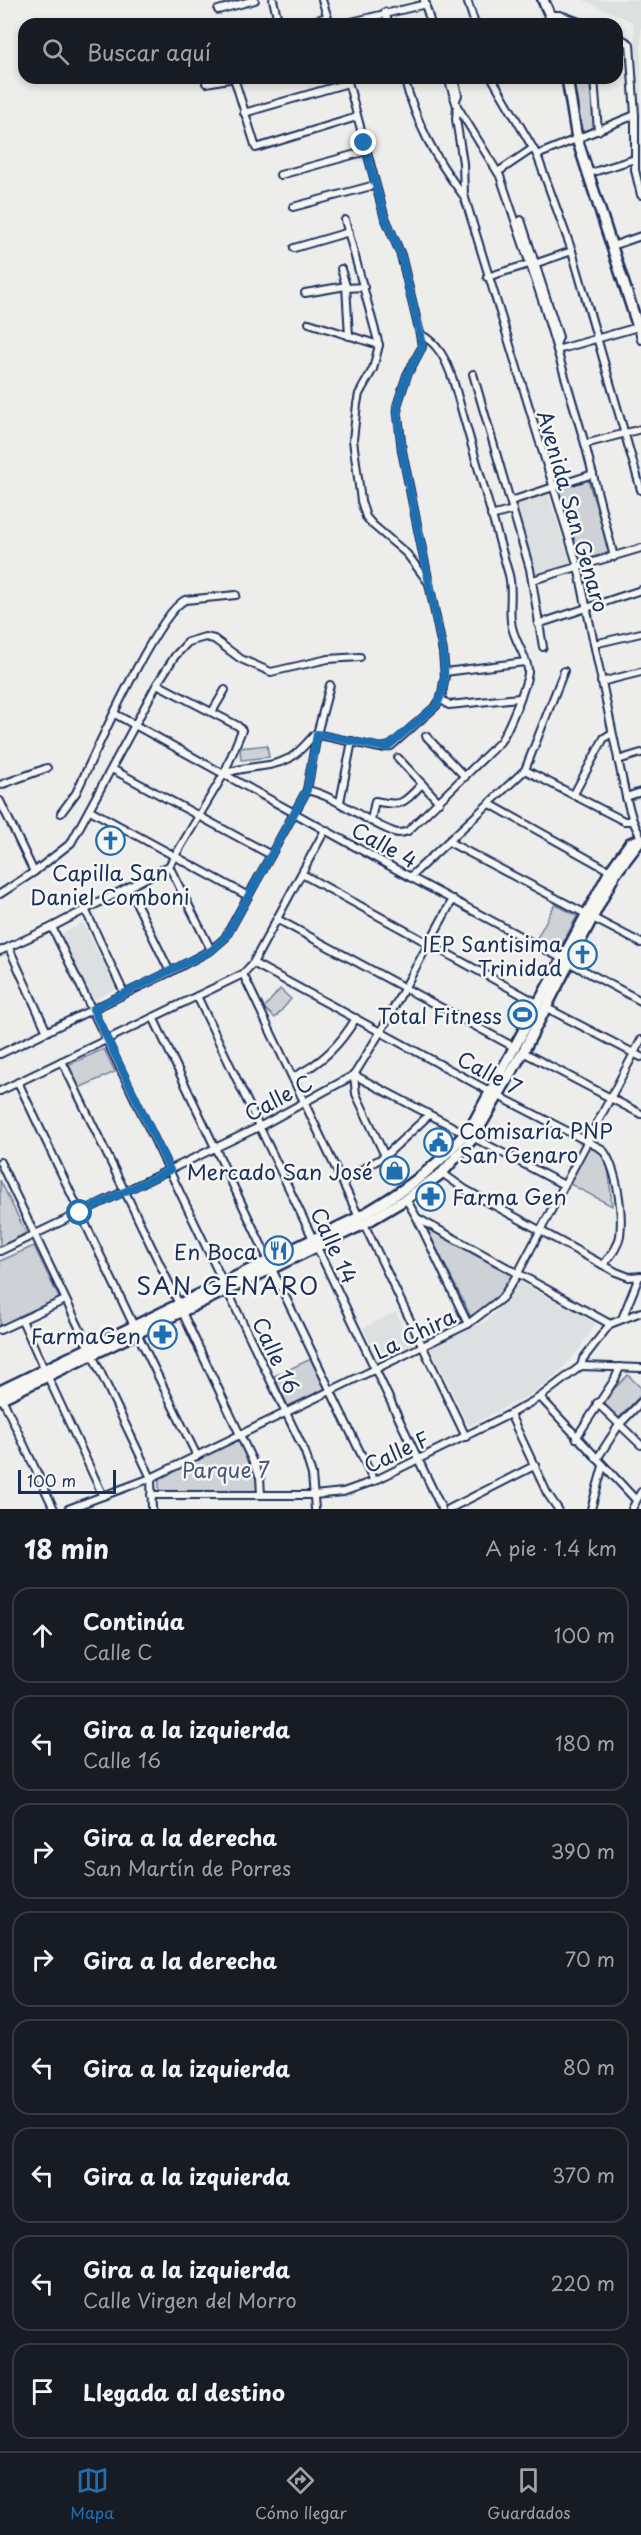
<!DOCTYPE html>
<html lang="es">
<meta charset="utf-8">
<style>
:root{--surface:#171b24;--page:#242831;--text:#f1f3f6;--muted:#9ea1a6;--line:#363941;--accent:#1f6fb2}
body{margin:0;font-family:"Playpen Sans",sans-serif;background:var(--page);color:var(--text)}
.scale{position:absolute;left:18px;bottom:15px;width:98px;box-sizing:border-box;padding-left:6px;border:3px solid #1b2f5e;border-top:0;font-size:16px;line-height:21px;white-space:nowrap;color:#1b2f5e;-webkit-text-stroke:4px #f6f6f2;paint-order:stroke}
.stop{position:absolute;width:18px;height:18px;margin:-14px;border:4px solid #1f6fb2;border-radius:50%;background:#fff}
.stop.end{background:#1f6fb2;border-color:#fff;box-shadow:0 2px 6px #0008}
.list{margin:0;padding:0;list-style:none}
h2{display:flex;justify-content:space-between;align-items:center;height:78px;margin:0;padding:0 24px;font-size:26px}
h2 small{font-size:20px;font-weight:400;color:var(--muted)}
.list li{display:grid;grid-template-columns:39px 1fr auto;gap:18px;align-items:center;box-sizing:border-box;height:96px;margin:0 12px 12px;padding:0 12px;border:2px solid var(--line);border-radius:18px}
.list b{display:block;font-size:22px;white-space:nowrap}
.list p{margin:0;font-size:20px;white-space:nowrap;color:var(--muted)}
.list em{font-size:20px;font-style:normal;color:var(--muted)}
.icon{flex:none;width:33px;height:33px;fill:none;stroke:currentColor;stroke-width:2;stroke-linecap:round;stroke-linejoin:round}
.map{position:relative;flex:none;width:641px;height:1509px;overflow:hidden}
.search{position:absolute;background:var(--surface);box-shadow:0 3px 9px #0003;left:18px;right:18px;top:18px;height:66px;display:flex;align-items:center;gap:15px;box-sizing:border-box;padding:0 21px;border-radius:18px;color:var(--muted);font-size:22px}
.sheet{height:942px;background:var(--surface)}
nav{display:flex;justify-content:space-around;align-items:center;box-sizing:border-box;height:84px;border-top:2px solid var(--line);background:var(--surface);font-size:16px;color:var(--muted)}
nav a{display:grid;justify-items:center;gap:3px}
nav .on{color:var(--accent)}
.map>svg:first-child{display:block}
.built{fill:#dde0e1}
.green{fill:#ced2d7;stroke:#74809a;stroke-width:1.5}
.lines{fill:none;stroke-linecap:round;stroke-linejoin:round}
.street-casing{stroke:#1b2f5e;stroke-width:10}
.secondary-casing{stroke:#1b2f5e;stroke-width:14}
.street{stroke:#f6f6f2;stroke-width:6}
.secondary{stroke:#f6f6f2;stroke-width:9}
.route{stroke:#1f6fb2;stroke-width:8}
.labels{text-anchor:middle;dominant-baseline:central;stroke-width:5;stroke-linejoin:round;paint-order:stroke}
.street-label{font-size:21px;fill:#1b2f5e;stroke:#f6f6f2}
.poi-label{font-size:21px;fill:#1b2f5e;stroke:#f6f6f2;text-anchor:end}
.park-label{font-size:21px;fill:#48587c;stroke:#f6f6f2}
.quarter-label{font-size:24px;letter-spacing:1.5px;fill:#1b2f5e;stroke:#f6f6f2}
</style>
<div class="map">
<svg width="641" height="1509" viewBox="0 0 641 1509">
<rect width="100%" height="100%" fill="#edeeec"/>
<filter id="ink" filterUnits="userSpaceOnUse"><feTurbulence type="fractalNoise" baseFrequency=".0167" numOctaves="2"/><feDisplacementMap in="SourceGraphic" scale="12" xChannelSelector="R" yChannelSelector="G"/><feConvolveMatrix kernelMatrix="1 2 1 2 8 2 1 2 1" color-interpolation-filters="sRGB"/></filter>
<g filter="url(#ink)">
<g class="built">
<path d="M583 0H641V132L639 75 633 22Z"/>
<path d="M548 493 571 564 537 575 516 504Z"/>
<path d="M83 923 116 989 93 1000 60 934Z"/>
<path d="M520 1282 596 1323 578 1351 559 1372 533 1393 469 1426 430 1348 488 1320Z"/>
<path d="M396 1312 412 1346 379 1362 363 1328Z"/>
</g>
<g class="green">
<path d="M573 78H593L597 128 578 132Z"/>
<path d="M588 480 610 552 579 561 557 489Z"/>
<path d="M267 745 269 757 241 760 240 748Z"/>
<path d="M555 904 577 916 559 950 537 938Z"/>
<path d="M280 989 291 999 275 1018 264 1008Z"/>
<path d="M104 1049 115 1072 79 1088 68 1065Z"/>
<path d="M589 1143C614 1160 608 1178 612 1206L568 1183Z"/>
<path d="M0 1180 26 1233 0 1247Z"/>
<path d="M426 1227 513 1275 492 1304 472 1319Z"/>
<path d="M34 1246 60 1300 0 1328V1261Z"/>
<path d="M311 1359 325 1389 288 1406 274 1376Z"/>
<path d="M628 1375 641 1388V1395L619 1418 602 1401Z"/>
<path d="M239 1438 259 1482 258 1491 161 1493 159 1490V1477Z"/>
</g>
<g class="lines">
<defs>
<g id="street">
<path d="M273 0 279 24"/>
<path d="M322 0 330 24"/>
<path d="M424 0 431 24"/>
<path d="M467 0 475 24"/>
<path d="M218 10 255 0"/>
<path d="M385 12 389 24"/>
<path d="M549 15H560L585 24"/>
<path d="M303 24 327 17"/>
<path d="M343 24 426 4"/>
<path d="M617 36 630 44 635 115V170L641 195"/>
<path d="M234 78 256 148 357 117"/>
<path d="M404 78C417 124 434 157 463 195"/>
<path d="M448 78 457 106 500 176 543 303 585 444 614 557"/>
<path d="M454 78 458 95 456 100"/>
<path d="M492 78 537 155 572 251 641 490"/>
<path d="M594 78 598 131"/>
<path d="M206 83 234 78"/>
<path d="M457 106 456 119 463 163 464 195 578 567 626 797 633 821 641 838"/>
<path d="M244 113 348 83"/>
<path d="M537 155 635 115"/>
<path d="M498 172 532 149"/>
<path d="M587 174 635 159"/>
<path d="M280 175 367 151"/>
<path d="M293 207 375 185"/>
<path d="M345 220 379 345 373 369 359 394 357 404 353 440 361 501 366 517 373 525 407 554 428 582"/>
<path d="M521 220 559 337 556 345"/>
<path d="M612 246 641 236"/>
<path d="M294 248 349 232"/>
<path d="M537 263 572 251"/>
<path d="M341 269 346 286 349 336"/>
<path d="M487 277 529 264"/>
<path d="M346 288 364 287"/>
<path d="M305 293 346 286"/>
<path d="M309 323 379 345"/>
<path d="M557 350 638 327 641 340"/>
<path d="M473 374 530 569 543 647"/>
<path d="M585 444 641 429"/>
<path d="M511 501 593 474"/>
<path d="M491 516 513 510"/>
<path d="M533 580 641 548"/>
<path d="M538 624 641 590"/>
<path d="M594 644 641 633"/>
<path d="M445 672 525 662"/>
<path d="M601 682 641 672"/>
<path d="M441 699 449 705 519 698"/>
<path d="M212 712 225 690"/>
<path d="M115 714 410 877 641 1001"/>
<path d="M426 736 465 777"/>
<path d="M398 758 439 802"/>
<path d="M618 760 641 753"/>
<path d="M112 769 271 855"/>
<path d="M525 770 624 821H633"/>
<path d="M224 774C245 765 270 769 290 758 300 752 307 743 315 734L380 748 391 746 436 706 441 699 445 676 443 652 402 451 397 406 407 375 422 347 420 334 401 255 384 215 347 78"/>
<path d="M0 785 47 768"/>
<path d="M307 790C339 797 363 821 394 832 399 834 403 833 408 831L500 742C507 732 530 679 528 669 525 652 512 638 511 621 509 605 513 591 509 575L453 380C446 360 439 344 420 334"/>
<path d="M574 794 604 738 612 733"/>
<path d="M626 797 641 792"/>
<path d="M0 801 34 872"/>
<path d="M340 802 352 741"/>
<path d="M490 804 610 871"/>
<path d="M90 810 248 896"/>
<path d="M61 813 76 793C93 758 156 614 185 600L236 595"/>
<path d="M371 820 375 801C402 807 403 804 422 784"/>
<path d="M449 842 586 914"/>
<path d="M169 866 211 950"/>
<path d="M302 874 537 1003"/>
<path d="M410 877 525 770 564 671"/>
<path d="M129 888 170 972"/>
<path d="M0 894 34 872 71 843 157 684 175 656 188 642 205 637 214 639 241 659 271 672 328 659 360 657"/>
<path d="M85 909 124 993"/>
<path d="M593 918 641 943"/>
<path d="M277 919 514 1047"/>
<path d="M52 927 305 1452 312 1475 315 1509"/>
<path d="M9 948 47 1032"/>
<path d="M0 951 52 927 169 866 224 774 242 730 238 726 157 684"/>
<path d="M253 963 491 1092 602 1149C617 1167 623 1212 620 1236 618 1248 610 1256 603 1265"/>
<path d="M243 974 359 1217"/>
<path d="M197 996 442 1509"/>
<path d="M547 1008 641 1057"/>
<path d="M153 1017 269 1261"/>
<path d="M523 1052 641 1114"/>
<path d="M0 1054 170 972 211 950 225 938 307 790 317 734 330 685"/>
<path d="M62 1061 179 1304"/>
<path d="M354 1075 564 1185"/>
<path d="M354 1075 356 1094 385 1156"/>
<path d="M293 1077C322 1063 340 1045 356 1018"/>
<path d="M18 1082 134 1326"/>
<path d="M0 1091 243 974 253 963 325 830"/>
<path d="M0 1162 151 1478 152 1509"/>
<path d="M442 1173 466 1190 616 1272 629 1277 641 1276"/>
<path d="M342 1181 385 1156 429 1115"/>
<path d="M406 1199 417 1218 610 1324"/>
<path d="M417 1218 468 1324"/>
<path d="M364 1224 466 1437"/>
<path d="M0 1251 261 1126 354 1075 381 1031 453 899"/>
<path d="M272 1269 374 1481"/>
<path d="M182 1312 260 1477 261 1495"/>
<path d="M622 1319 639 1277"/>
<path d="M22 1320 44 1369"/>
<path d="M0 1330 65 1300"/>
<path d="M137 1333 197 1456"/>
<path d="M581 1366 641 1368"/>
<path d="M47 1375 103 1496"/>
<path d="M540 1397 636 1500"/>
<path d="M2 1398 54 1509"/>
<path d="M597 1403 641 1445"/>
<path d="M510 1414 547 1493 558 1509"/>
<path d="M576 1438 615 1379 620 1367"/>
<path d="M597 1459 619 1425 641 1402"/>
<path d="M151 1495H314L343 1492 374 1481 510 1414 540 1397 581 1366 583 1359 610 1324 641 1312"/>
<path d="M68 1509 151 1478 468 1324 502 1298 517 1275 641 1040"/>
<path d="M449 1509 536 1465"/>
<path d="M591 1509 603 1466"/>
<path d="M632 1509 641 1492"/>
</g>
<g id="secondary">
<path d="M543 0 554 24"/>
<path d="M567 78 577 139 638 327H641"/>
<path d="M0 1391 359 1217C404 1191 444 1164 475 1120L610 871 630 843 641 839"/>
<path d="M0 1399 364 1224 406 1199 442 1173 474 1137 523 1052 615 874 641 840"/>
</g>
</defs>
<use href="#street" class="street-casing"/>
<use href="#secondary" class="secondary-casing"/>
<use href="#street" class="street"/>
<use href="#secondary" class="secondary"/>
</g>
</g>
<g class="lines" filter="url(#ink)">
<path class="route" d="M80 1213 170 1170 93 1009 212 950 225 938 307 790 317 734 386 748 436 706C446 690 445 671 443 652L402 451 397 406 407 375 422 347 420 334 401 255 384 215 364 143"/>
</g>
<defs>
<symbol id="church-ring" viewBox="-11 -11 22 22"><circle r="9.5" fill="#f6f6f2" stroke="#1f6fb2" stroke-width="1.5"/><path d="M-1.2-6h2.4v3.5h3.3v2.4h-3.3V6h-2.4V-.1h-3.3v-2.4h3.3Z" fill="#1f6fb2"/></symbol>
<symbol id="stadium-ring" viewBox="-11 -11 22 22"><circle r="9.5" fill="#f6f6f2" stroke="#1f6fb2" stroke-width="1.5"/><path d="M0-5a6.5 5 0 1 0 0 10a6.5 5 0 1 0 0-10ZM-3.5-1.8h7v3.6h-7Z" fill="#1f6fb2"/></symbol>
<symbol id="civic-ring" viewBox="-11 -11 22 22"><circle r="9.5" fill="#f6f6f2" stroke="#1f6fb2" stroke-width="1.5"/><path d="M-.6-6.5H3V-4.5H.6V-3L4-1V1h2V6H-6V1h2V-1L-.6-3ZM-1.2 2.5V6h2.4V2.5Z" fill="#1f6fb2"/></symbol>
<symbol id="shop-ring" viewBox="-11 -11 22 22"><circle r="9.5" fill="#f6f6f2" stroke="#1f6fb2" stroke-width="1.5"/><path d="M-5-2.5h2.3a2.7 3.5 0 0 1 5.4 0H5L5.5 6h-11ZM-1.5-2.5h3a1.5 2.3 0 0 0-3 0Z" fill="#1f6fb2"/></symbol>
<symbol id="pharmacy-ring" viewBox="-11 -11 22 22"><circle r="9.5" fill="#f6f6f2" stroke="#1f6fb2" stroke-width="1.5"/><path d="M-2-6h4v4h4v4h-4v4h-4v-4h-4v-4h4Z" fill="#1f6fb2"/></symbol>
<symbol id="restaurant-ring" viewBox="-11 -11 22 22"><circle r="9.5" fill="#f6f6f2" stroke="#1f6fb2" stroke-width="1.5"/><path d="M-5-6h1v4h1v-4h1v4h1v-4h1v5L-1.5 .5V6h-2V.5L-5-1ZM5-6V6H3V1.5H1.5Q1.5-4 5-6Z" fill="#1f6fb2"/></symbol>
</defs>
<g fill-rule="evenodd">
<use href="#church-ring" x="94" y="824" width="33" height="33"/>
<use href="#church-ring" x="566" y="938" width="33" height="33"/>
<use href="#stadium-ring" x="506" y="998" width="33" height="33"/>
<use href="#civic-ring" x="422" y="1126" width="33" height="33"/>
<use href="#shop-ring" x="378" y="1154" width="33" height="33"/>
<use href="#pharmacy-ring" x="414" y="1180" width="33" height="33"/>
<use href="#restaurant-ring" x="262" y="1234" width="33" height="33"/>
<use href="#pharmacy-ring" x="146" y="1318" width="33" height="33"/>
</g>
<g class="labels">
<g class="street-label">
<text transform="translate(574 511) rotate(74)">Avenida San Genaro</text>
<text transform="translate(385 844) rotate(29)">Calle 4</text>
<text transform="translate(490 1072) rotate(28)">Calle 7</text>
<text transform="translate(278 1097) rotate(-28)">Calle C</text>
<text transform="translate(335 1245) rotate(65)">Calle 14</text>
<text transform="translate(414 1333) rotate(-26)">La Chira</text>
<text transform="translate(277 1355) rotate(65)">Calle 16</text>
<text transform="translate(396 1451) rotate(-25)">Calle F</text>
</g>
<g class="poi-label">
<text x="110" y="872" text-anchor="middle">Capilla San<tspan x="110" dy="24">Daniel Comboni</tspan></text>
<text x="562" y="943">IEP Santisima<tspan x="562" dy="24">Trinidad</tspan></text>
<text x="502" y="1015">Total Fitness</text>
<text x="459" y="1130" text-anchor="start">Comisaría PNP<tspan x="459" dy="24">San Genaro</tspan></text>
<text x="373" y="1171">Mercado San José</text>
<text x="452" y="1196" text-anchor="start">Farma Gen</text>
<text x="257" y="1251">En Boca</text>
<text x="141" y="1335">FarmaGen</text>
</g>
<g class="park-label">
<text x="226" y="1469">Parque 7</text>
</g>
<g class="quarter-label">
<text x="228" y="1285">SAN GENARO</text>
</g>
</g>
</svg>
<div class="scale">100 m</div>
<div class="stop" style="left:80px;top:1213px"></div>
<div class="stop end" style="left:364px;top:143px"></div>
<div class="search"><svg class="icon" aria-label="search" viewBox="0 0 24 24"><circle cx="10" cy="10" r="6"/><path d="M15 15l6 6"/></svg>Buscar aquí</div>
</div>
<section class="sheet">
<h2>18 min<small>A pie · 1.4 km</small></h2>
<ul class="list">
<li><svg class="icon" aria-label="ahead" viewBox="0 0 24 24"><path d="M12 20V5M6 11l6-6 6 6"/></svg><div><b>Continúa</b><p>Calle C</p></div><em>100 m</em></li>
<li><svg class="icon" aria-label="left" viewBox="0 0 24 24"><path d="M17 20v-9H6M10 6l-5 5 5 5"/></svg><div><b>Gira a la izquierda</b><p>Calle 16</p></div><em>180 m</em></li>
<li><svg class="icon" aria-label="right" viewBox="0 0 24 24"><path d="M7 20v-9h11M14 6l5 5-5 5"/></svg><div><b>Gira a la derecha</b><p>San Martín de Porres</p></div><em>390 m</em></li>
<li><svg class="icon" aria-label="right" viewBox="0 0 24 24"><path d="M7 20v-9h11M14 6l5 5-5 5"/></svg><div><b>Gira a la derecha</b></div><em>70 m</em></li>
<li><svg class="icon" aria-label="left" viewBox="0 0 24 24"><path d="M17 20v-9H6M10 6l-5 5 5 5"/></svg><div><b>Gira a la izquierda</b></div><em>80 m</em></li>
<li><svg class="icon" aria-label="left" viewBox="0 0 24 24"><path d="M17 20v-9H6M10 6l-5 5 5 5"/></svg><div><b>Gira a la izquierda</b></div><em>370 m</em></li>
<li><svg class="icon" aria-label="left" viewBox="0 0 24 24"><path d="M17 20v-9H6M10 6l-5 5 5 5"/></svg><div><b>Gira a la izquierda</b><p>Calle Virgen del Morro</p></div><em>220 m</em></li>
<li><svg class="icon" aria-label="arrive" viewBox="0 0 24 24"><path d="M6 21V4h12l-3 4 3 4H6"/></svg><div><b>Llegada al destino</b></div></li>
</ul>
</section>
<nav>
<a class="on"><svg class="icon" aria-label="map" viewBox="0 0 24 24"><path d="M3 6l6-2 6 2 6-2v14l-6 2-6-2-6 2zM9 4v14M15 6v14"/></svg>Mapa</a>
<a><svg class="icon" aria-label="directions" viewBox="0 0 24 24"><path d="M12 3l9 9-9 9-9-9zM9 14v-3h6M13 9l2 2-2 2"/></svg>Cómo llegar</a>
<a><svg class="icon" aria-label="saved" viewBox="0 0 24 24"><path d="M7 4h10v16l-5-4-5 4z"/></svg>Guardados</a>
</nav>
